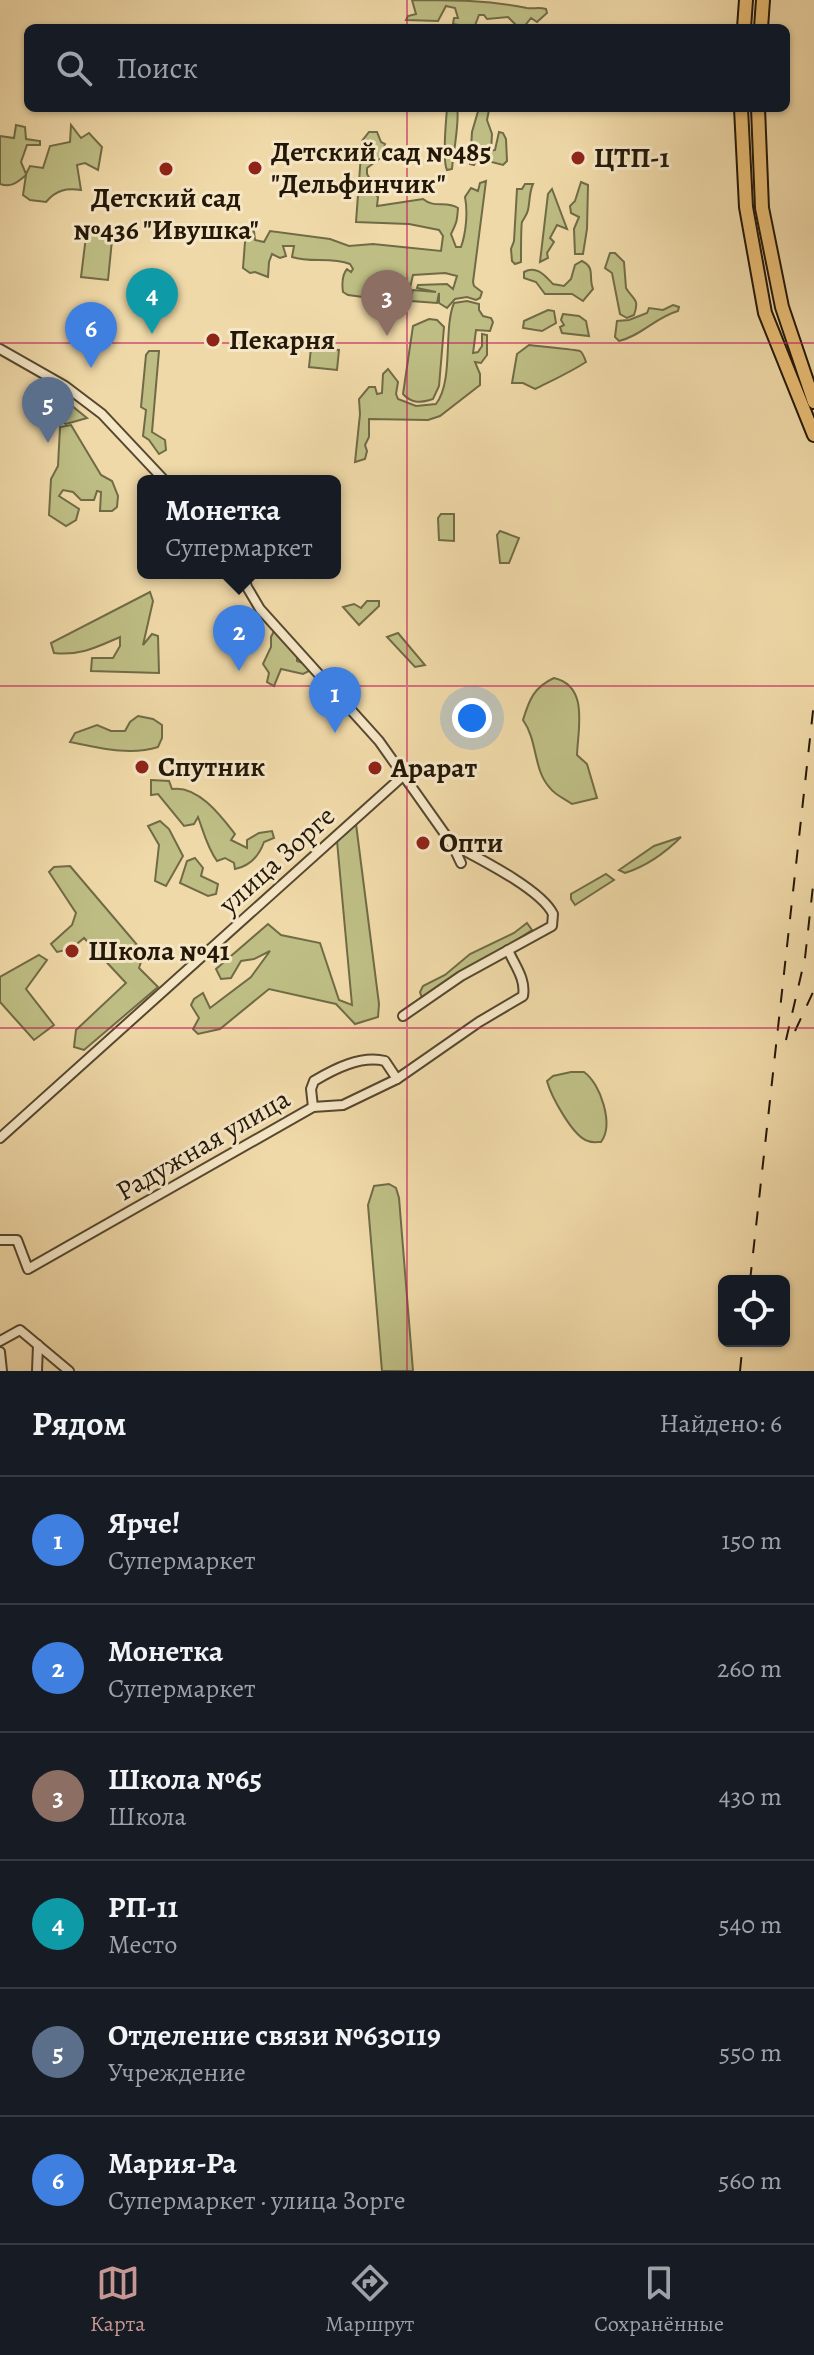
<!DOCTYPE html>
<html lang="ru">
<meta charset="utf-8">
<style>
:root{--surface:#171b24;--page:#20242c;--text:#f1f3f6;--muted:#9ea1a6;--line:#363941;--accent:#c59692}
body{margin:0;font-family:Alegreya,serif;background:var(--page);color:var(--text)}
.controls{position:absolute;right:24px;bottom:24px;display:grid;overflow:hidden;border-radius:12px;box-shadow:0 2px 6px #0004}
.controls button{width:72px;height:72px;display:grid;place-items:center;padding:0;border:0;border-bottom:2px solid var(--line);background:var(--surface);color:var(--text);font:40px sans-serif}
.you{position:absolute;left:472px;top:718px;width:28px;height:28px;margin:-20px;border:6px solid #fff;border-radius:50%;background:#1a73e8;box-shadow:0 0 0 12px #1a73e833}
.badge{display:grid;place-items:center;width:52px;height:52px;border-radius:50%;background:var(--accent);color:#fff;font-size:26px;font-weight:700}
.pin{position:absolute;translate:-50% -66px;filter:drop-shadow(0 2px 4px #0008)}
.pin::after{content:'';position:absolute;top:42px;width:28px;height:24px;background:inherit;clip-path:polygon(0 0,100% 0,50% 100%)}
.popup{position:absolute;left:137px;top:475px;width:204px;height:104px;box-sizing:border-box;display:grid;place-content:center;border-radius:12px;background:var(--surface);filter:drop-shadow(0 2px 6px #0005);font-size:26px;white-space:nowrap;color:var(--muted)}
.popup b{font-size:30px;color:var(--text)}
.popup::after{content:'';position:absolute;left:50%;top:100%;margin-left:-16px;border:16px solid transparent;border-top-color:var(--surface)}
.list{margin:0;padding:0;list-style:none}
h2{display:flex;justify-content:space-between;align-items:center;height:104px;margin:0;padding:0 32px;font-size:34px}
h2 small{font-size:26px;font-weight:400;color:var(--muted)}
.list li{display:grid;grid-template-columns:52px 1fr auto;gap:24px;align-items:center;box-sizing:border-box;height:128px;padding:0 32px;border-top:2px solid var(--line)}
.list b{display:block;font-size:30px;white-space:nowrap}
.list p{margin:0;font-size:26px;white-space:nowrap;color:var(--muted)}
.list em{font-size:26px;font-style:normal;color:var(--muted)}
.icon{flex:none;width:44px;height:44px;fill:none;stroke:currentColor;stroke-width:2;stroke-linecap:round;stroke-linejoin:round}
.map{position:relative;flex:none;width:814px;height:1371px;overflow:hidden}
.search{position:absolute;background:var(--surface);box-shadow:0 2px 6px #0004;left:24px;right:24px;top:24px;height:88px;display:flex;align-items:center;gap:20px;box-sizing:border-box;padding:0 28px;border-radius:12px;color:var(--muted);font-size:30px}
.sheet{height:872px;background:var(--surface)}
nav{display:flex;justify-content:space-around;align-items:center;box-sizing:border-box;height:112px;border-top:2px solid var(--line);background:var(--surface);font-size:22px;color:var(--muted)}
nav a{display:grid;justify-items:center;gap:4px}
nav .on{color:var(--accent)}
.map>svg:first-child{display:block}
.green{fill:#bebe84;stroke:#706b46;stroke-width:2;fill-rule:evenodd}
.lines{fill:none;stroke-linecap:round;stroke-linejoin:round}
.minor-casing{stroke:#564830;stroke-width:12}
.highway-casing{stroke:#231808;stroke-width:16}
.minor{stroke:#f5e6c6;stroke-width:8}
.highway{stroke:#e8bc74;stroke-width:12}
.rail{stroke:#231808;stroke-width:2;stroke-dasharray:14 14;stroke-linecap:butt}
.grid{fill:none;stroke:#c2185b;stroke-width:2;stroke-opacity:0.55}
.poi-dot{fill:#8f2418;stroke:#f5e6c6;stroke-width:3}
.labels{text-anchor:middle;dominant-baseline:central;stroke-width:6;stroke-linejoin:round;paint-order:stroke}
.poi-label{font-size:28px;font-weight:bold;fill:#231808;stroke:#f5e6c6;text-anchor:start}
.street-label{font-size:28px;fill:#231808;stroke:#f5e6c6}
</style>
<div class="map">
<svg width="814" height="1371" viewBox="0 0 814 1371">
<rect width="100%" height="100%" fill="#f0d9a8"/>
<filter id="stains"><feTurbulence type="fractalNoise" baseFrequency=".0025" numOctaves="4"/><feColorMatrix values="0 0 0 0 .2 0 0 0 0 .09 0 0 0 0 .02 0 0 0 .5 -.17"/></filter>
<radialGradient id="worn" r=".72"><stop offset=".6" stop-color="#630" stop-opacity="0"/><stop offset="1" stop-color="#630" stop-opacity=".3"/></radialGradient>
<g class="green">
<path d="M412 0C452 0 488 0 527 8 533 9 539 7 546 9L547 13 537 22 531 18 523 28H519L508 17 487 19 484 15H479L474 28 453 24 454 18H458L455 8 446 6 438 21 406 20 408 16 416 14Z"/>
<path d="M447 108H457C460 120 453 154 452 169L447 170C442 160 446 122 447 108Z"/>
<path d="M479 108 489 110 487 120 492 134 491 151 495 150 499 132 503 133 506 139 507 161 503 165 488 161 484 165 477 159 474 165 470 164 472 132Z"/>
<path d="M16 125 25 127 26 139 40 141V145H27L21 162 26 174 30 166 43 168 50 146 70 142 71 125 81 138 89 133 102 147 98 170 85 163 77 165 81 190C66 188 56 190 46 202L30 200 23 195 26 175C18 182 11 188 0 184V136L14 138Z"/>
<path d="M369 132H377L381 142 385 144 382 157 367 168V174L373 184 372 190 378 197 377 206 423 199C435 209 446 200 458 208 457 221 457 222 451 234L456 247H461C466 233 468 212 465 197L471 188 478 191 480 183 486 181 473 282 474 286 482 292 480 298 476 300 467 297 455 299 447 308 439 303V293L437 303 411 301V298L409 303 348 295 343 292C342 285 342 275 347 269L351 272 353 269 350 264C331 257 310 263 292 257L294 246H283L286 256 280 258 272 254 269 262 268 277 255 272 250 273 243 268 245 242 250 230 254 231 255 240 264 242 270 231 330 239 349 246 373 244 441 251 443 236 439 230 409 224 356 222 362 141ZM445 273 457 276 453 289 447 284 418 285 417 288 436 292 413 290 411 298 409 292 413 275Z"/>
<path d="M581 182 588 185 587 229 583 254H575L574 229 579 217 571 213 570 206 575 201Z"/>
<path d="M525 184H533C529 193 530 201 528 210 527 215 524 218 522 222 521 225 521 256 521 262L515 264 512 261 511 249 514 241 517 189H522Z"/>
<path d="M552 189 567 229 557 225 550 238 554 242 547 253 548 258 540 262 548 194Z"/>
<path d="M87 228 113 230 108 280 81 277Z"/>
<path d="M610 253H615L624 262 626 288C633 300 640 298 634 315L627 318 620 314 612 273 605 268Z"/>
<path d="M582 261C596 268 588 277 593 289L583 301 572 294H545L536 282 524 278V272C537 265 545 276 553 284L564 286 571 279 575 265Z"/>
<path d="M467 301 479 304V310L483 316 491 318 493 322 490 331 476 330 473 353 478 352 482 346V334L487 335V355L481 363 475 362 480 374V385L440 416 428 420 369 419V437L365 445 367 451 365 459 355 462 360 414 359 399 369 387H375L377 394 382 393 383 374 388 369 398 382 396 394 398 399 416 406 436 404C454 381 443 329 454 303Z"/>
<path d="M673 305 679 307 678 311C656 317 641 336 619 341L615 337 617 321 629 320 647 313 649 308 663 310Z"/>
<path d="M548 310 554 311 556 323 542 331 523 328 524 321Z"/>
<path d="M563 314 579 316 586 321 589 336 562 333 560 327 564 325 561 320Z"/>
<path d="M429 319 437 320 444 327 439 386 433 399C421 403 412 404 403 394L413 326Z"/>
<path d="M529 345C536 346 577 350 580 351 583 353 585 359 586 362 569 373 553 380 535 389L523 383H512L517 354Z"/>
<path d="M311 348 339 350 337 370 309 367Z"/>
<path d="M149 351H159L152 432 165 440 166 450 159 454 149 440 143 436 146 410 141 407 146 355Z"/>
<path d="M64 403 72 406 87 418 66 424 59 421 55 428 47 419 46 414Z"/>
<path d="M71 425 101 475 112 481 118 496 117 507 112 511H100L101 492 97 491 94 500H81L73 492 63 490 59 496 79 509 76 520 66 526 49 515 51 479 58 466 60 427Z"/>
<path d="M441 514H454V541L439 540 438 518Z"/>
<path d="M500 531 519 538 509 563H500L497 535Z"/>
<path d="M150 592 153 601 143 645 152 634 158 636 159 673 91 671 92 658H113L120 646V637C97 647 80 656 54 653L51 643Z"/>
<path d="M367 601H379V606L359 625 343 607 354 604 361 608Z"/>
<path d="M275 629 297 652V661L306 664 309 671 303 674 281 669 274 686 267 682 269 673 263 664 271 647V637Z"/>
<path d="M398 633 425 665 415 667 387 637Z"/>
<path d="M554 678C589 686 578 728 577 755L587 764 597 798 572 804C565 799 555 795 550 788 533 770 538 741 523 720 529 700 534 687 554 678Z"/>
<path d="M138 716 153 719 162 725V738L158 747C130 756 100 748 70 742L75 733 97 725 111 731H125L130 722Z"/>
<path d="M151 780 169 781 172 789C198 785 221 816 235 834L231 840 247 848V840L259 833 272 831 274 838 264 842C259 856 250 866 235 869L234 863 225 858 217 861C207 847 204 833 198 817L194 824 184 826 158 794 151 795Z"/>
<path d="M160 821 169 829 183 856 166 886 155 881 159 845 148 826Z"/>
<path d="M356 824 379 1004 378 1017 355 1024 336 1004 269 989 220 1029 198 1034 193 1029 199 1018 191 1005 194 999 203 993 210 1008 251 977 270 951 254 959 241 961 231 978 221 979 216 969 268 924 281 935 320 943 339 1000 352 1005 337 841Z"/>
<path d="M681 837C665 853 647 866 625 873L619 870 654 846Z"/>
<path d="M195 858 203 868 201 876 218 884 216 894 208 896 180 883 187 861Z"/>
<path d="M70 866 144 953 139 968 158 987 84 1050 74 1047 76 1030 126 983 84 938 71 949 57 952 51 944 72 925 76 913 49 872 54 867Z"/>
<path d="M606 874 614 880 575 905 571 899V894Z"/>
<path d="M527 923 532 930 423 1001 420 992 423 986 445 975 470 954 514 933Z"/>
<path d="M39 955 47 960 26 989 54 1025 34 1040 0 1002V977Z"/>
<path d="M571 1072H584C601 1084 614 1125 601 1142 597 1142 592 1143 588 1141 573 1137 551 1096 547 1081L553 1076Z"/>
<path d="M389 1184 396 1188 399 1198 413 1371H382L368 1205 374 1186Z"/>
</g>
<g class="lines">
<defs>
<g id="minor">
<path d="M0 349 65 386 102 414 165 481"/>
<path d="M243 573 247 587 260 609 379 741 452 844 461 863"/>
<path d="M403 1016 461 976 552 926 553 914C541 889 478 858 452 844"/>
<path d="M313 1107 311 1089 314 1081C334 1069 361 1055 385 1061L397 1079"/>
<path d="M0 1138 404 775"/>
<path d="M0 1240H17L28 1269 313 1107 343 1105 397 1079 479 1022 523 996C526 979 515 966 508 950"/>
<path d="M0 1341 20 1330 69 1371"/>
<path d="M0 1352 2 1371"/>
<path d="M37 1371 38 1345"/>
</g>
<g id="highway">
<path d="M744 28 746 0"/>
<path d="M761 28 763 0"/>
<path d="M741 108 746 207 765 313 814 435"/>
<path d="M758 108 762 208 782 307 814 402"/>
</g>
</defs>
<use href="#minor" class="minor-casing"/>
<use href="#highway" class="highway-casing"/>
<use href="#minor" class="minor"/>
<use href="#highway" class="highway"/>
<g class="rail">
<path d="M795 1031 814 990"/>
<path d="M786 1040 805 958 814 877"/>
<path d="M750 1281 814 702"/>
<path d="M740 1371 743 1341"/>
</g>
</g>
<path class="grid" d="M407 0V28M407 108V1371M0 343H814M0 686H814M0 1028H814"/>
<g class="poi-dot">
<circle cx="578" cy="158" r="8"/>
<circle cx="255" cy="168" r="8"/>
<circle cx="166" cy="169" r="8"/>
<circle cx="213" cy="340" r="8"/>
<circle cx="142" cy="767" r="8"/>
<circle cx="375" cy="768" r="8"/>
<circle cx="423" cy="843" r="8"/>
<circle cx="72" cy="951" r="8"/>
</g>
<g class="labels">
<g class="poi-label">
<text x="271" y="152">Детский сад №485<tspan x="271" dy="32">"Дельфинчик"</tspan></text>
<text x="594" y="158">ЦТП-1</text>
<text x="166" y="198" text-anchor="middle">Детский сад<tspan x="166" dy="32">№436 "Ивушка"</tspan></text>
<text x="229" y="340">Пекарня</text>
<text x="158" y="767">Спутник</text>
<text x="391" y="768">Арарат</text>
<text x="439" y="843">Опти</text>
<text x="88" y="951">Школа №41</text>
</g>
<g class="street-label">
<text transform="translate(277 860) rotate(-42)">улица Зорге</text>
<text transform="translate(203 1145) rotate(-30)">Радужная улица</text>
</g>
</g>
<rect width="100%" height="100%" filter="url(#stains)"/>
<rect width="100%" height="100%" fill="url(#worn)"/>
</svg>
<div class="controls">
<button><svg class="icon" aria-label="locate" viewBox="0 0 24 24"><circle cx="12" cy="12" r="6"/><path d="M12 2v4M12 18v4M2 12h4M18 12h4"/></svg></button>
</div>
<div class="you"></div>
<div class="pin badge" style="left:335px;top:733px;background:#3f7fe0">1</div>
<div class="pin badge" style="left:239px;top:671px;background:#3f7fe0">2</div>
<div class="popup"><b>Монетка</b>Супермаркет</div>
<div class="pin badge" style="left:387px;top:336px;background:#8d6e63">3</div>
<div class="pin badge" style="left:152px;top:334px;background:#0f9aa8">4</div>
<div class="pin badge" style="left:48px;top:443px;background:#5c6f8a">5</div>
<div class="pin badge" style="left:91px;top:368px;background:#3f7fe0">6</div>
<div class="search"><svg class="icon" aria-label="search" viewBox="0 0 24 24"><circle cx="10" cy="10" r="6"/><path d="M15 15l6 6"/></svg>Поиск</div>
</div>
<section class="sheet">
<h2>Рядом<small>Найдено: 6</small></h2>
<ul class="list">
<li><span class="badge" style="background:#3f7fe0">1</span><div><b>Ярче!</b><p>Супермаркет</p></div><em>150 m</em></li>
<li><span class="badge" style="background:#3f7fe0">2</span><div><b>Монетка</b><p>Супермаркет</p></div><em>260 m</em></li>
<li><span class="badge" style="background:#8d6e63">3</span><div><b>Школа №65</b><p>Школа</p></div><em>430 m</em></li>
<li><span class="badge" style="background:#0f9aa8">4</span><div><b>РП-11</b><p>Место</p></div><em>540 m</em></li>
<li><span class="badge" style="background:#5c6f8a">5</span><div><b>Отделение связи №630119</b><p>Учреждение</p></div><em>550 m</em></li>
<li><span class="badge" style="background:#3f7fe0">6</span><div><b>Мария-Ра</b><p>Супермаркет · улица Зорге</p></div><em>560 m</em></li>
</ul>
</section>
<nav>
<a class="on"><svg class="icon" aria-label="map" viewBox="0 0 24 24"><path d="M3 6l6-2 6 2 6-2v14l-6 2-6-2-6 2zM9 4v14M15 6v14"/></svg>Карта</a>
<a><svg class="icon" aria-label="directions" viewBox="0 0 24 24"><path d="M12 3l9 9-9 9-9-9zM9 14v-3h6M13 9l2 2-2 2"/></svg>Маршрут</a>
<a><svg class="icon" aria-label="saved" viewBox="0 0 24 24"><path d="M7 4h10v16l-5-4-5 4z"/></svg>Сохранённые</a>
</nav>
